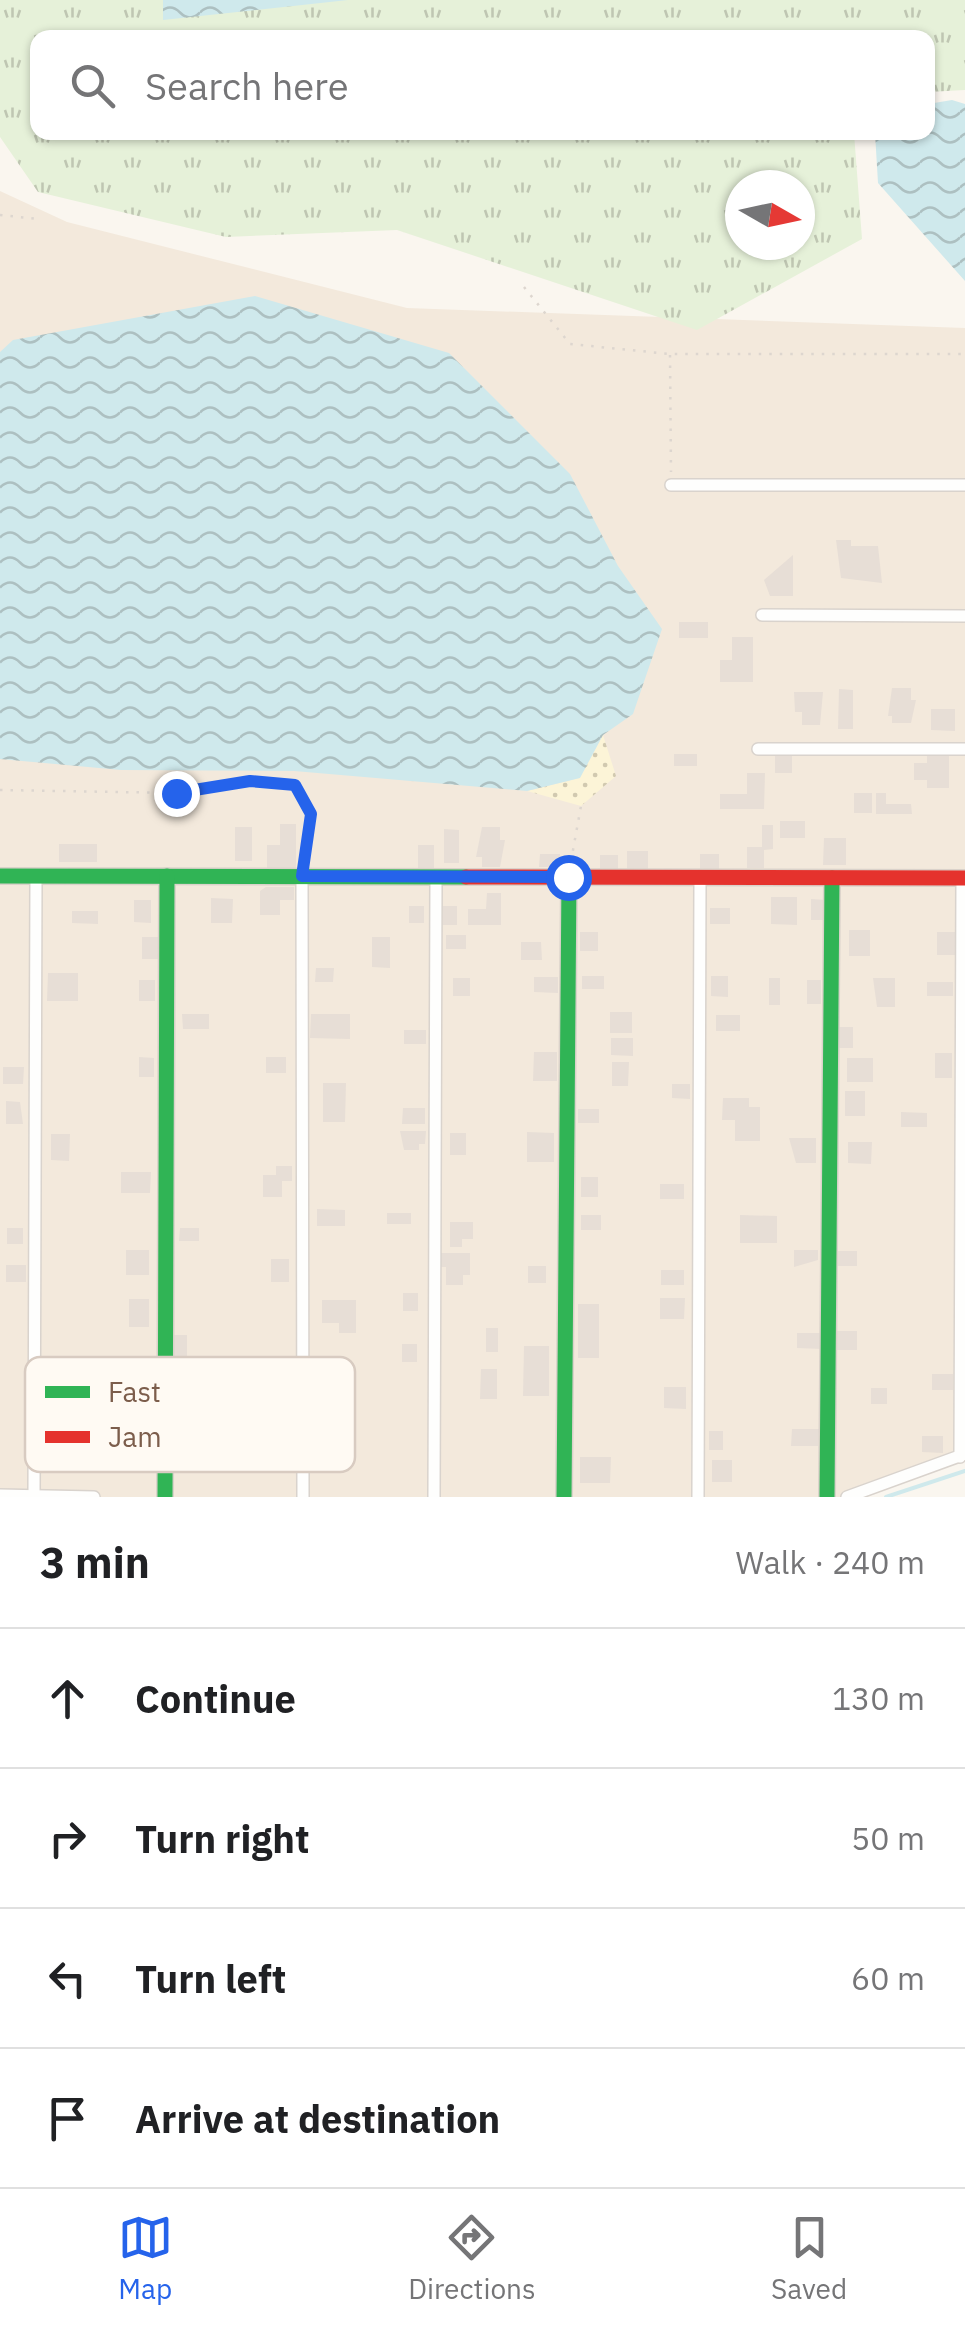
<!DOCTYPE html>
<meta charset="utf-8">
<style>
:root{--surface:#fff;--page:#f2f2f2;--text:#202124;--muted:#757577;--line:#e0e0e0;--accent:#2563eb}
body{margin:0;font-family:"IBM Plex Sans",sans-serif;background:var(--page);color:var(--text)}
.compass{position:absolute;left:725px;top:170px;width:90px;height:90px;border-radius:50%;background:var(--surface);box-shadow:0 2px 8px #0004;rotate:99deg}
.stop{position:absolute;width:30px;height:30px;margin:-22px;border:8px solid #2563eb;border-radius:50%;background:#fff}
.stop.end{background:#2563eb;border-color:#fff;box-shadow:0 2px 10px #0008}
.list{margin:0;padding:0;list-style:none}
h2{display:flex;justify-content:space-between;align-items:center;height:130px;margin:0;padding:0 40px;font-size:42px}
h2 small{font-size:32px;font-weight:400;color:var(--muted)}
.list li{display:grid;grid-template-columns:65px 1fr auto;gap:30px;align-items:center;box-sizing:border-box;height:140px;padding:0 40px;border-top:2px solid var(--line)}
.list b{display:block;font-size:38px;white-space:nowrap}
.list em{font-size:32px;font-style:normal;color:var(--muted)}
.icon{flex:none;width:55px;height:55px;fill:none;stroke:currentColor;stroke-width:2;stroke-linecap:round;stroke-linejoin:round}
.map{position:relative;flex:none;width:965px;height:1497px;overflow:hidden}
.search{position:absolute;background:var(--surface);box-shadow:0 2px 8px #0004;left:30px;right:30px;top:30px;height:110px;display:flex;align-items:center;gap:25px;box-sizing:border-box;padding:0 35px;border-radius:20px;color:var(--muted);font-size:38px}
.sheet{height:690px;background:var(--surface)}
nav{display:flex;justify-content:space-around;align-items:center;box-sizing:border-box;height:140px;border-top:2px solid var(--line);background:var(--surface);font-size:28px;color:var(--muted)}
nav a{display:grid;justify-items:center;gap:5px}
nav .on{color:var(--accent)}
.map>svg:first-child{display:block}
.residential{fill:#f3e9dc}
.grass{fill:url(#grass-tufts);fill-rule:evenodd}
.sand{fill:url(#sand-dots)}
.water{fill:url(#water-waves)}
.lines{fill:none;stroke-linecap:round;stroke-linejoin:round}
.stream{stroke:#cfe9ec;stroke-width:4}
.building{fill:#e7ded6}
.street-casing{stroke:#d9d3cd;stroke-width:14}
.fast-casing{stroke:#dad2ca;stroke-width:18}
.jam-casing{stroke:#dad2ca;stroke-width:18}
.path{stroke:#ddd6cf;stroke-width:2.5;stroke-dasharray:2.5 8;stroke-linecap:butt}
.street{stroke:#fefefd;stroke-width:11}
.fast{stroke:#30b455;stroke-width:15}
.jam{stroke:#e5322d;stroke-width:15}
.route{stroke:#2563eb;stroke-width:12}
.key{fill:#fffaf3;stroke:#d8cbc1;stroke-width:2.5}
.key-label{font-size:28px;fill:#7c5d4b}
</style>
<div class="map">
<svg width="965" height="1497" viewBox="0 0 965 1497">
<defs>
<pattern id="grass-tufts" width="24" height="20" patternUnits="userSpaceOnUse" patternTransform="scale(2.5)"><rect width="24" height="20" fill="#e6f1d9"/><path d="M3 7l-1-3M5 7V3M7 7l1-3M15 17l-1-3M17 17v-4M19 17l1-3" fill="none" stroke="#bfc6b2"/></pattern>
<pattern id="sand-dots" width="8" height="8" patternUnits="userSpaceOnUse" patternTransform="scale(2.5)"><rect width="8" height="8" fill="#fcf4d7"/><path d="M2 2h.1M6 6h.1" fill="none" stroke="#d1c9b0" stroke-width="1.8" stroke-linecap="round"/></pattern>
<pattern id="water-waves" width="16" height="10" patternUnits="userSpaceOnUse" patternTransform="scale(2.5)"><rect width="16" height="10" fill="#cfe9ec"/><path d="M0 5q4-4 8 0t8 0" fill="none" stroke="#adc0c1"/></pattern>
</defs>
<rect width="100%" height="100%" fill="#faf6ef"/>
<path class="residential" d="M0 191 67 222 407 308 965 328V1456L844 1497H0Z"/>
<path class="grass" d="M0 0H965V90L928 92V38H38V132L854 133 862 239 697 330 397 230 226 237 38 192 0 137ZM740 185H800V245H740Z"/>
<path class="sand" d="M603 735 616 776 581 806 527 791 579 778Z"/>
<g class="water">
<path d="M163 0H348L163 20Z"/>
<path d="M952 100 965 104V281L878 183 875 133 928 132V104Z"/>
<path d="M255 296 449 353 570 474 618 566 662 629 633 714 603 735 580 778 527 791 294 771 121 770 0 759V352L13 340Z"/>
</g>
<g class="lines">
<path class="stream" d="M886 1497 965 1471"/>
</g>
<g class="building">
<path d="M836 540H851V546H878L882 583 841 578Z"/>
<path d="M793 555V596H770L764 580Z"/>
<rect x="679" y="622" width="29" height="16"/>
<path d="M732 637H753V682H720V660H732Z"/>
<path d="M892 688H911V700H916L911 723H892V716H888Z"/>
<path d="M839 689 853 690V729H838Z"/>
<path d="M794 692H823L820 725H802V712H795Z"/>
<path d="M931 709H955V731L931 730Z"/>
<rect x="674" y="754" width="23" height="12"/>
<path d="M927 755H949V788H927V780H914V763H927Z"/>
<rect x="775" y="756" width="17" height="17"/>
<path d="M747 773H765L764 809H720V794H747Z"/>
<rect x="854" y="793" width="18" height="20"/>
<path d="M876 793H886V804H911L912 814H876Z"/>
<rect x="780" y="821" width="25" height="17"/>
<path d="M280 824H296V868H267V845H280Z"/>
<path d="M762 825H773V849L764 850V868H747V847H762Z"/>
<rect x="235" y="827" width="17" height="34"/>
<path d="M482 827H500V840H505L500 867H482V857H476Z"/>
<path d="M444 829 459 830V863H444Z"/>
<path d="M824 838H846V865H823Z"/>
<rect x="59" y="844" width="38" height="18"/>
<rect x="418" y="845" width="16" height="23"/>
<rect x="627" y="851" width="21" height="20"/>
<path d="M540 854H560V867H539Z"/>
<path d="M700 854H719V874L700 873Z"/>
<rect x="600" y="855" width="18" height="19"/>
<path d="M266 887H294V900H280V915H260V891Z"/>
<path d="M487 893H501V925H468V909H486Z"/>
<path d="M771 897H797V925L771 924Z"/>
<path d="M211 898 233 899 232 923H211Z"/>
<path d="M811 899 826 900V920H811Z"/>
<path d="M134 900H151V923L134 922Z"/>
<rect x="409" y="906" width="15" height="17"/>
<rect x="443" y="906" width="14" height="19"/>
<rect x="710" y="908" width="20" height="16"/>
<path d="M72 911H98V924L72 923Z"/>
<rect x="849" y="930" width="21" height="26"/>
<rect x="580" y="932" width="18" height="19"/>
<rect x="937" y="932" width="19" height="23"/>
<rect x="446" y="935" width="20" height="14"/>
<rect x="142" y="937" width="18" height="22"/>
<path d="M372 937H390V968L372 967Z"/>
<path d="M521 942H541L542 960H521Z"/>
<path d="M316 968H334L333 982H315Z"/>
<path d="M48 973H78V1001H47Z"/>
<rect x="582" y="976" width="22" height="13"/>
<path d="M711 976H728V997L711 996Z"/>
<path d="M534 977H558V993L534 992Z"/>
<rect x="453" y="978" width="17" height="18"/>
<rect x="769" y="978" width="11" height="27"/>
<path d="M873 978H895V1007H877Z"/>
<rect x="139" y="980" width="16" height="21"/>
<rect x="807" y="980" width="14" height="24"/>
<rect x="927" y="982" width="26" height="14"/>
<rect x="610" y="1012" width="22" height="21"/>
<path d="M182 1014H209V1029H183Z"/>
<path d="M311 1014H350V1039L310 1038Z"/>
<rect x="716" y="1015" width="24" height="16"/>
<rect x="838" y="1027" width="15" height="21"/>
<rect x="404" y="1030" width="22" height="14"/>
<path d="M611 1038H633V1056L611 1055Z"/>
<path d="M534 1052H557V1081H533Z"/>
<rect x="935" y="1053" width="17" height="25"/>
<path d="M139 1057 154 1058V1077H139Z"/>
<rect x="266" y="1057" width="20" height="16"/>
<rect x="847" y="1058" width="26" height="24"/>
<path d="M612 1062H629L628 1086H612Z"/>
<path d="M3 1067H24L23 1084H3Z"/>
<path d="M323 1083H346L345 1122H323Z"/>
<path d="M672 1084H690V1099L672 1098Z"/>
<rect x="845" y="1091" width="20" height="25"/>
<path d="M723 1098H749V1107H760V1141H735V1120H722Z"/>
<path d="M6 1101 20 1102 23 1124H6Z"/>
<path d="M403 1108H425V1124H402Z"/>
<rect x="578" y="1109" width="21" height="14"/>
<path d="M901 1112 927 1113V1127H901Z"/>
<path d="M400 1131H426L425 1144H419V1150H404Z"/>
<path d="M527 1132 554 1133V1162H527Z"/>
<rect x="450" y="1133" width="16" height="22"/>
<path d="M51 1134H70L69 1161 51 1160Z"/>
<path d="M789 1138H816V1163H796Z"/>
<path d="M848 1142H872L871 1164 848 1163Z"/>
<path d="M276 1166H292V1181H282V1197H263V1175H276Z"/>
<path d="M121 1172H151L150 1193H121Z"/>
<rect x="581" y="1177" width="17" height="20"/>
<rect x="660" y="1184" width="24" height="15"/>
<path d="M317 1209 345 1210V1226H317Z"/>
<rect x="387" y="1213" width="24" height="11"/>
<rect x="581" y="1215" width="20" height="15"/>
<path d="M740 1215 777 1216V1243H740Z"/>
<path d="M450 1222H473V1239H462V1247H450Z"/>
<rect x="7" y="1228" width="16" height="16"/>
<path d="M180 1228H199V1241H179Z"/>
<rect x="126" y="1250" width="23" height="25"/>
<path d="M794 1250H818V1260L794 1267Z"/>
<rect x="837" y="1251" width="20" height="15"/>
<path d="M439 1253H470V1275H463V1285H446V1267H439Z"/>
<rect x="271" y="1259" width="18" height="23"/>
<rect x="6" y="1265" width="20" height="17"/>
<rect x="528" y="1266" width="18" height="17"/>
<rect x="661" y="1270" width="23" height="15"/>
<rect x="403" y="1293" width="15" height="18"/>
<path d="M660 1298H685L684 1319H660Z"/>
<rect x="129" y="1299" width="20" height="28"/>
<path d="M322 1300H356V1333H339V1323H322Z"/>
<rect x="578" y="1304" width="21" height="54"/>
<rect x="486" y="1328" width="12" height="24"/>
<rect x="835" y="1331" width="22" height="19"/>
<path d="M797 1333H822V1349L797 1348Z"/>
<rect x="173" y="1335" width="14" height="23"/>
<rect x="402" y="1344" width="15" height="18"/>
<path d="M524 1346H549V1396H523Z"/>
<path d="M481 1369H497V1399H480Z"/>
<rect x="932" y="1374" width="21" height="16"/>
<path d="M664 1387H686V1409L664 1408Z"/>
<rect x="871" y="1388" width="16" height="16"/>
<path d="M792 1429H819L818 1446H791Z"/>
<rect x="709" y="1431" width="14" height="19"/>
<path d="M922 1436H943V1453L922 1452Z"/>
<path d="M580 1457H611L610 1483H580Z"/>
<rect x="712" y="1460" width="20" height="22"/>
</g>
<g class="lines">
<defs>
<g id="street">
<path d="M671 485H965"/>
<path d="M762 615 965 616"/>
<path d="M758 749H965"/>
<path d="M302 876 303 1497"/>
<path d="M960 1457 962 878"/>
<path d="M0 1495 94 1497"/>
<path d="M34 1496 36 876"/>
<path d="M434 1497 436 877"/>
<path d="M698 1497 700 878"/>
<path d="M847 1497 965 1454"/>
</g>
<g id="fast">
<path d="M0 876 466 877"/>
<path d="M165 1497 167 876"/>
<path d="M564 1497 569 877"/>
<path d="M827 1497 832 878"/>
</g>
<path id="jam" d="M466 877 965 878"/>
</defs>
<use href="#street" class="street-casing"/>
<use href="#fast" class="fast-casing"/>
<use href="#jam" class="jam-casing"/>
<g class="path">
<path d="M0 215 39 219"/>
<path d="M524 287 570 344 670 354H965"/>
<path d="M670 355 671 472"/>
<path d="M0 790 176 793 250 781 295 785 311 813 304 860"/>
<path d="M571 861 581 806"/>
</g>
<use href="#street" class="street"/>
<use href="#fast" class="fast"/>
<use href="#jam" class="jam"/>
</g>
<g class="lines">
<path class="route" d="M176 793 250 781 295 785 311 814 302 876 568 877"/>
</g>
<rect x="25" y="1357" width="330" height="115" rx="15" class="key"/>
<rect x="45" y="1386" width="45" height="12" fill="#30b455"/>
<rect x="45" y="1431" width="45" height="12" fill="#e5322d"/>
<g class="key-label">
<text x="108" y="1402">Fast</text>
<text x="108" y="1447">Jam</text>
</g>
</svg>
<svg class="compass" viewBox="-18 -18 36 36"><path d="M0-13l5 13h-10z" fill="#e53935"/><path d="M0 13l5-13h-10z" fill="#757577"/></svg>
<div class="stop" style="left:568px;top:877px"></div>
<div class="stop end" style="left:176px;top:793px"></div>
<div class="search"><svg class="icon" aria-label="search" viewBox="0 0 24 24"><circle cx="10" cy="10" r="6"/><path d="M15 15l6 6"/></svg>Search here</div>
</div>
<section class="sheet">
<h2>3 min<small>Walk · 240 m</small></h2>
<ul class="list">
<li><svg class="icon" aria-label="ahead" viewBox="0 0 24 24"><path d="M12 20V5M6 11l6-6 6 6"/></svg><div><b>Continue</b></div><em>130 m</em></li>
<li><svg class="icon" aria-label="right" viewBox="0 0 24 24"><path d="M7 20v-9h11M14 6l5 5-5 5"/></svg><div><b>Turn right</b></div><em>50 m</em></li>
<li><svg class="icon" aria-label="left" viewBox="0 0 24 24"><path d="M17 20v-9H6M10 6l-5 5 5 5"/></svg><div><b>Turn left</b></div><em>60 m</em></li>
<li><svg class="icon" aria-label="arrive" viewBox="0 0 24 24"><path d="M6 21V4h12l-3 4 3 4H6"/></svg><div><b>Arrive at destination</b></div></li>
</ul>
</section>
<nav>
<a class="on"><svg class="icon" aria-label="map" viewBox="0 0 24 24"><path d="M3 6l6-2 6 2 6-2v14l-6 2-6-2-6 2zM9 4v14M15 6v14"/></svg>Map</a>
<a><svg class="icon" aria-label="directions" viewBox="0 0 24 24"><path d="M12 3l9 9-9 9-9-9zM9 14v-3h6M13 9l2 2-2 2"/></svg>Directions</a>
<a><svg class="icon" aria-label="saved" viewBox="0 0 24 24"><path d="M7 4h10v16l-5-4-5 4z"/></svg>Saved</a>
</nav>
